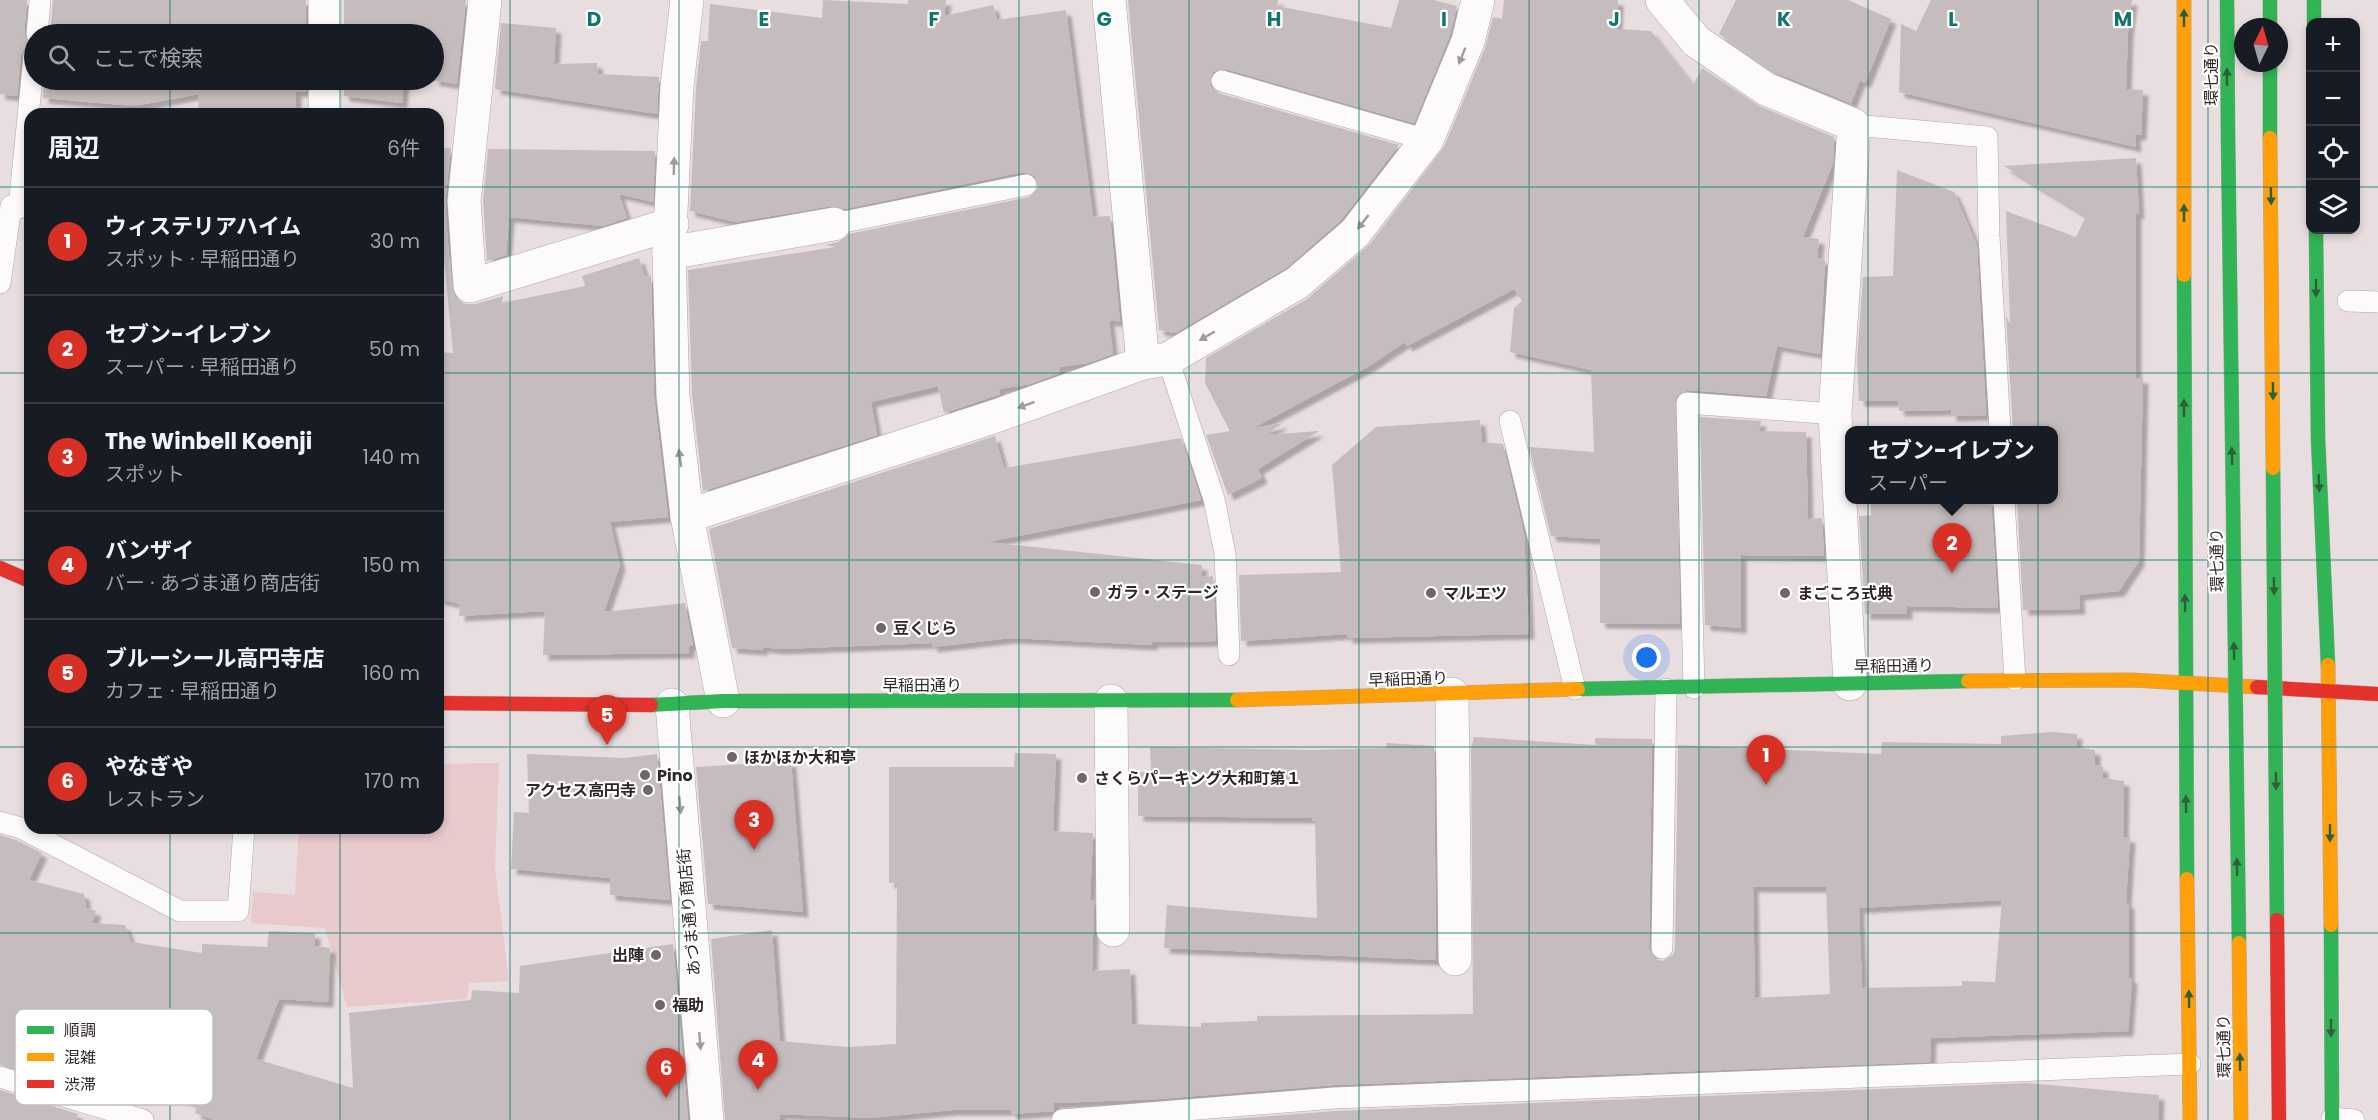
<!DOCTYPE html>
<html lang="ja">
<meta charset="utf-8">
<style>
:root{--surface:#171b24;--page:#20242c;--text:#f1f3f6;--muted:#9ea1a6;--line:#363941;--accent:#d93025}
body{margin:0;font-family:Poppins,"Noto Sans JP",sans-serif;background:var(--page);color:var(--text)}
.controls{position:absolute;right:18px;top:18px;display:grid;overflow:hidden;border-radius:12px;box-shadow:0 3px 9px #0003}
.controls button{width:54px;height:54px;display:grid;place-items:center;padding:0;border:0;border-bottom:2px solid var(--line);background:var(--surface);color:var(--text);font:30px sans-serif}
.compass{position:absolute;left:2234px;top:18px;width:54px;height:54px;border-radius:50%;background:var(--surface);box-shadow:0 3px 9px #0003;rotate:5deg}
.you{position:absolute;left:1647px;top:658px;width:21px;height:21px;margin:-15px;border:4px solid #fff;border-radius:50%;background:#1a73e8;box-shadow:0 0 0 9px #1a73e833}
.badge{display:grid;place-items:center;width:39px;height:39px;border-radius:50%;background:var(--accent);color:#fff;font-size:20px;font-weight:700}
.pin{position:absolute;translate:-50% -50px;filter:drop-shadow(0 2px 3px #0008)}
.pin::after{content:'';position:absolute;top:32px;width:21px;height:18px;background:inherit;clip-path:polygon(0 0,100% 0,50% 100%)}
.popup{position:absolute;left:1845px;top:426px;width:213px;height:78px;box-sizing:border-box;display:grid;place-content:center;border-radius:12px;background:var(--surface);filter:drop-shadow(0 2px 4px #0005);font-size:20px;white-space:nowrap;color:var(--muted)}
.popup b{font-size:22px;color:var(--text)}
.popup::after{content:'';position:absolute;left:50%;top:100%;margin-left:-12px;border:12px solid transparent;border-top-color:var(--surface)}
.list{margin:0;padding:0;list-style:none}
h2{display:flex;justify-content:space-between;align-items:center;height:78px;margin:0;padding:0 24px;font-size:26px}
h2 small{font-size:20px;font-weight:400;color:var(--muted)}
.list li{display:grid;grid-template-columns:39px 1fr auto;gap:18px;align-items:center;box-sizing:border-box;height:108px;padding:0 24px;border-top:2px solid var(--line)}
.list b{display:block;font-size:22px;white-space:nowrap}
.list p{margin:0;font-size:20px;white-space:nowrap;color:var(--muted)}
.list em{font-size:20px;font-style:normal;color:var(--muted)}
.icon{flex:none;width:33px;height:33px;fill:none;stroke:currentColor;stroke-width:2;stroke-linecap:round;stroke-linejoin:round}
.map{position:relative;flex:none;width:2378px;height:1120px;overflow:hidden}
.search{position:absolute;background:var(--surface);box-shadow:0 3px 9px #0003;left:24px;top:24px;width:420px;height:66px;display:flex;align-items:center;gap:15px;box-sizing:border-box;padding:0 21px;border-radius:33px;color:var(--muted);font-size:22px}
.panel{position:absolute;background:var(--surface);box-shadow:0 3px 9px #0003;left:24px;top:108px;width:420px;height:726px;border-radius:18px}
.map>svg:first-child{display:block}
.green{fill:#e8c9cc}
.building{fill:#c5bcbd;fill-rule:evenodd;filter:url(#shadow)}
.lines{fill:none;stroke-linecap:round;stroke-linejoin:round}
.lane-casing{stroke:#b0a7a8;stroke-width:22}
.street-casing{stroke:#b0a7a8;stroke-width:34}
.fast-casing{stroke:#b0a7a8;stroke-width:15}
.slow-casing{stroke:#b0a7a8;stroke-width:15}
.jam-casing{stroke:#b0a7a8;stroke-width:15}
.lane{stroke:#fcfafa;stroke-width:21}
.street{stroke:#fcfafa;stroke-width:33}
.fast{stroke:#30b455;stroke-width:14}
.slow{stroke:#ff9f0a;stroke-width:14}
.jam{stroke:#e5322d;stroke-width:14}
.fast-bridge-casing{stroke:#b0a7a8;stroke-width:15;stroke-linecap:butt}
.slow-bridge-casing{stroke:#b0a7a8;stroke-width:15;stroke-linecap:butt}
.jam-bridge-casing{stroke:#b0a7a8;stroke-width:15;stroke-linecap:butt}
.fast-bridge{stroke:#30b455;stroke-width:14}
.slow-bridge{stroke:#ff9f0a;stroke-width:14}
.jam-bridge{stroke:#e5322d;stroke-width:14}
.oneway{fill:#2f5f39}
.oneway2{fill:#9f9b9b}
.grid{fill:none;stroke:#0f766e;stroke-width:1.5;stroke-opacity:0.55}
.poi-dot{fill:#6f6667;stroke:#fff;stroke-width:2}
.labels{text-anchor:middle;dominant-baseline:central;stroke-width:4.5;stroke-linejoin:round;paint-order:stroke}
.street-label{font-size:16px;fill:#2e2627;stroke:#fff}
.poi-label{font-size:16px;font-weight:bold;fill:#2e2627;stroke:#fff;text-anchor:start}
.key{fill:#fff;stroke:#c0bebe;stroke-width:1.5}
.key-label{font-size:16px;fill:#2e2627}
.grid-label{font-size:20px;text-anchor:middle;font-weight:bold;fill:#0f766e;stroke:#fff;stroke-width:4.5;stroke-linejoin:round;paint-order:stroke}
</style>
<div class="map">
<svg width="2378" height="1120" viewBox="0 0 2378 1120">
<defs>
<filter id="shadow"><feDropShadow dx="5.5" dy="5.5" stdDeviation="1.5" flood-color="#0004"/></filter>
</defs>
<rect width="100%" height="100%" fill="#e9dedf"/>
<path class="green" d="M499 763 495 868 509 981 469 983 467 999 347 1007 325 928 251 923 253 892 295 895 299 828H438V764Z"/>
<g class="building">
<path d="M0 0H27L24 33 29 44 21 55 17 96 0 94Z"/>
<path d="M53 0H306V34H50Z"/>
<path d="M344 0H466L457 84 431 80H434V34H344Z"/>
<path d="M823 0 908 4V0H946L944 16 993 5 997 20 1066 10 1093 217 1110 216 1120 322 1109 320 1113 354 1088 363 1060 367V373L1030 384 999 389 1000 394 944 413 938 386 871 402 877 435 703 491 692 395 688 270 835 247 825 245 838 242 849 234 1029 197 1038 188 1035 176 1023 172 844 209 831 206 735 222 690 211 696 88 701 41H708L710 4 822 18Z"/>
<path d="M1128 0H1278L1277 6 1391 28 1399 0H1434L1457 6 1450 35 1414 123 1226 69 1213 72 1210 85 1218 93 1399 145 1341 220 1286 268 1175 333 1159 330Z"/>
<path d="M1504 0H1618L1617 29 1651 31 1693 85 1702 68 1759 106 1834 137 1833 163 1803 237 1819 239 1817 258 1825 260 1820 354 1777 346 1766 396 1688 390 1676 397 1680 624 1600 623V539L1551 536 1529 447 1594 452 1591 370 1510 352 1514 308 1522 301 1514 289 1407 346 1405 342 1369 366 1253 428 1283 423 1265 435 1319 431 1258 469 1262 478 1228 495 1206 435 1230 431 1205 383 1206 358 1307 299 1370 244 1444 147 1485 48 1493 17 1502 19Z"/>
<path d="M1736 0H1848L1891 19 1865 83 1860 80 1851 103 1775 72 1719 34Z"/>
<path d="M1931 0H2132L2128 32 2126 89 2143 90 2141 135H2135L2136 147 1899 92 1901 24 1916 31Z"/>
<path d="M501 23 556 28 554 64 597 63 598 74 659 77 657 114 495 89Z"/>
<path d="M44 80H306V92L296 91V109L233 108V114H198L199 94 134 106 43 98Z"/>
<path d="M344 80H404L402 103 344 96Z"/>
<path d="M438 148H451L445 202 451 287 455 297 464 304H476L503 296 502 303 585 286 582 276 639 258 645 277 651 276 654 397 668 517 610 522 620 565 604 612 685 603 693 646 689 645V653L543 655 545 611 459 616 460 604 438 599V352L453 353 443 249H438Z"/>
<path d="M488 149 655 151 653 202 619 194 627 218 603 226 509 217 506 255 487 261 483 201Z"/>
<path d="M2136 158 2139 214 2136 213V378H2143L2139 561 2119 591 2079 595 2080 609 2023 610 2017 500H2054V430H2013L2006 316 2010 324 2006 211 2076 237 2086 216 2004 166Z"/>
<path d="M1897 170 1954 192 1977 246 1986 415 1951 416V410L1899 411 1898 401H1859L1857 360 1863 277 1893 276Z"/>
<path d="M1700 417 1761 421 1759 431 1806 432 1808 519 1822 518 1824 556 1741 555V628L1705 625Z"/>
<path d="M1480 420 1482 442 1503 444 1524 534 1529 634 1347 638V634L1241 641 1239 575 1341 572 1332 465 1376 427Z"/>
<path d="M995 436 1004 468 1181 438 1201 500 987 542 1202 565 1201 577 1213 576 1216 641 1152 642V645L1011 638 932 647V643L780 649 762 647 763 650 732 648 709 529Z"/>
<path d="M1871 500H1991L1998 608 1907 606V614H1865L1859 516 1871 515Z"/>
<path d="M2051 732 2077 734 2076 747 2095 750V765L2103 767V778L2124 781 2123 837H2130L2126 903H2129V978H2132L2128 1031 1931 1038 1930 1062 1333 1085 1158 1099 1054 1103V1111L1011 1114V1110H952L869 1118 780 1114 779 1120H725L711 939 772 930 780 1041 848 1047 896 1044 897 882 889 883V767H1014L1015 753 1056 754 1053 831 1093 833 1090 900H1094L1092 971 1130 969 1132 1024 1201 1027V1023L1257 1021V1016L1473 1014 1471 748 1474 737 1595 745V738L1652 739 1649 948 1655 959 1662 961 1673 955 1675 948 1678 745 1881 754 1882 742 2001 744V736ZM1753 887H1826L1830 994 1755 998ZM2002 900 1995 982 1962 981V986L1862 988 1859 908Z"/>
<path d="M1387 743 1434 746 1436 960 1164 948 1167 905 1317 918 1315 821H1312V818L1138 816V772H1151L1150 747 1312 750 1386 748Z"/>
<path d="M527 754 624 758 657 754 670 900 610 895V878L511 869 514 812 529 813Z"/>
<path d="M791 761 803 912 708 904 696 767Z"/>
<path d="M0 835 16 840 42 853 29 880 84 894 86 908 96 911 92 923 125 925 131 942 202 953V944L267 947 269 931 315 933V946L330 948 328 1002 279 999 256 1059 353 1088 349 1013 471 1000 472 990 519 993 520 966 673 944 688 1120H215L195 1113 198 1104 91 1068 85 1089 0 1065Z"/>
<path d="M2028 1083 2159 1095 2158 1120H1220L1335 1111Z"/>
<path d="M0 1090 78 1114 76 1120H0Z"/>
</g>
<g class="lines">
<defs>
<g id="lane">
<path d="M37 34 40 0"/>
<path d="M1222 81 1427 140"/>
<path d="M1854 125 1987 137 1989 236 2000 430"/>
<path d="M19 208 34 56"/>
<path d="M834 224 1026 185"/>
<path d="M0 283 11 206"/>
<path d="M2348 301 2378 302"/>
<path d="M1168 359 1214 499 1225 554 1229 655"/>
<path d="M1510 421 1575 689"/>
<path d="M2004 500 2015 680"/>
<path d="M1694 688 1687 403 1835 414"/>
<path d="M0 822 21 828 180 911H238L244 828"/>
<path d="M1662 948 1666 689"/>
<path d="M0 1077 143 1120"/>
<path d="M2332 1118 2354 1120"/>
<path d="M1062 1120 1334 1098 2190 1064"/>
</g>
<g id="street">
<path d="M325 0V34"/>
<path d="M485 0 464 201 470 286 672 224"/>
<path d="M687 0 677 86 669 253 673 396 687 516 723 701"/>
<path d="M1109 0 1143 363"/>
<path d="M1662 0 1696 41 1766 89 1854 125 1835 414 1850 684"/>
<path d="M325 80V114"/>
<path d="M669 253 834 224"/>
<path d="M687 516 993 417 1143 363 1168 359 1297 283 1355 233 1427 140 1468 41 1478 0"/>
<path d="M1452 694 1455 959"/>
<path d="M1111 701 1113 930"/>
<path d="M672 705 707 1120"/>
</g>
<g id="fast">
<path d="M2227 0 2228 135"/>
<path d="M2270 0V27"/>
<path d="M2314 0V22"/>
<path d="M2270 63V138"/>
<path d="M2316 230 2318 438 2328 665"/>
<path d="M2184 275 2187 879"/>
<path d="M1578 689 1968 681"/>
<path d="M651 705 723 701 1237 700"/>
<path d="M2331 925 2332 1120"/>
</g>
<g id="slow">
<path d="M2184 0V275"/>
<path d="M2328 665 2331 925"/>
<path d="M1968 681 2132 680 2257 687"/>
<path d="M1237 700 1578 689"/>
<path d="M2187 879 2190 1120"/>
</g>
<g id="jam">
<path d="M0 568 30 581"/>
<path d="M2257 687 2378 694"/>
<path d="M438 703 651 705"/>
</g>
</defs>
<use href="#lane" class="lane-casing"/>
<use href="#street" class="street-casing"/>
<use href="#fast" class="fast-casing"/>
<use href="#slow" class="slow-casing"/>
<use href="#jam" class="jam-casing"/>
<use href="#lane" class="lane"/>
<use href="#street" class="street"/>
<use href="#fast" class="fast"/>
<use href="#slow" class="slow"/>
<use href="#jam" class="jam"/>
<defs>
<g id="fast-bridge">
<path d="M2228 135 2239 943"/>
<path d="M2273 468 2277 920"/>
</g>
<g id="slow-bridge">
<path d="M2270 138 2273 468"/>
<path d="M2239 943 2241 1120"/>
</g>
<path id="jam-bridge" d="M2277 920 2279 1120"/>
</defs>
<use href="#fast-bridge" class="fast-bridge-casing"/>
<use href="#slow-bridge" class="slow-bridge-casing"/>
<use href="#jam-bridge" class="jam-bridge-casing"/>
<use href="#fast-bridge" class="fast-bridge"/>
<use href="#slow-bridge" class="slow-bridge"/>
<use href="#jam-bridge" class="jam-bridge"/>
</g>
<defs><path id="oneway-solid" d="M-6-.8H1V-3.2L6.5 0L1 3.2V.8H-6Z" transform="scale(1.5)"/></defs>
<g class="oneway">
<use href="#oneway-solid" transform="translate(2184 18) rotate(-90)"/>
<use href="#oneway-solid" transform="translate(2227 77) rotate(-90)"/>
<use href="#oneway-solid" transform="translate(2271 196) rotate(89)"/>
<use href="#oneway-solid" transform="translate(2184 213) rotate(-90)"/>
<use href="#oneway-solid" transform="translate(2316 288) rotate(90)"/>
<use href="#oneway-solid" transform="translate(2273 391) rotate(89)"/>
<use href="#oneway-solid" transform="translate(2184 408) rotate(-90)"/>
<use href="#oneway-solid" transform="translate(2232 456) rotate(-91)"/>
<use href="#oneway-solid" transform="translate(2319 483) rotate(88)"/>
<use href="#oneway-solid" transform="translate(2274 586) rotate(89)"/>
<use href="#oneway-solid" transform="translate(2185 603) rotate(-91)"/>
<use href="#oneway-solid" transform="translate(2234 651) rotate(-91)"/>
<use href="#oneway-solid" transform="translate(2276 781) rotate(89)"/>
<use href="#oneway-solid" transform="translate(2186 804) rotate(-91)"/>
<use href="#oneway-solid" transform="translate(2330 833) rotate(90)"/>
<use href="#oneway-solid" transform="translate(2237 867) rotate(-91)"/>
<use href="#oneway-solid" transform="translate(2189 999) rotate(-91)"/>
<use href="#oneway-solid" transform="translate(2331 1028) rotate(90)"/>
<use href="#oneway-solid" transform="translate(2240 1062) rotate(-91)"/>
</g>
<g class="oneway2">
<use href="#oneway-solid" transform="translate(1462 56) rotate(112)"/>
<use href="#oneway-solid" transform="translate(674 166) rotate(-88)"/>
<use href="#oneway-solid" transform="translate(1363 222) rotate(128)"/>
<use href="#oneway-solid" transform="translate(1207 336) rotate(150)"/>
<use href="#oneway-solid" transform="translate(1026 405) rotate(160)"/>
<use href="#oneway-solid" transform="translate(680 458) rotate(-97)"/>
<use href="#oneway-solid" transform="translate(680 805) rotate(85)"/>
<use href="#oneway-solid" transform="translate(700 1041) rotate(85)"/>
</g>
<path class="grid" d="M170 0V34M340 0V34M510 0V1120M679 0V1120M849 0V1120M1019 0V1120M1189 0V1120M1359 0V1120M1529 0V1120M1699 0V1120M1868 0V1120M2038 0V1120M2208 0V1120M170 80V114M340 80V114M0 187H30M438 187H2310M2356 187H2378M0 373H30M438 373H2378M0 560H30M438 560H2378M0 747H30M438 747H2378M170 828V1120M340 828V1120M0 933H2378"/>
<g class="poi-dot">
<circle cx="1095" cy="592" r="6"/>
<circle cx="1431" cy="593" r="6"/>
<circle cx="1785" cy="593" r="6"/>
<circle cx="881" cy="628" r="6"/>
<circle cx="732" cy="757" r="6"/>
<circle cx="645" cy="775" r="6"/>
<circle cx="1082" cy="778" r="6"/>
<circle cx="648" cy="790" r="6"/>
<circle cx="656" cy="955" r="6"/>
<circle cx="660" cy="1005" r="6"/>
</g>
<g class="labels">
<g class="street-label">
<text transform="translate(2211 74) rotate(-90)">環七通り</text>
<text transform="translate(2217 560) rotate(-91)">環七通り</text>
<text transform="translate(1894 666) rotate(-1)">早稲田通り</text>
<text transform="translate(1408 679) rotate(-2)">早稲田通り</text>
<text x="922" y="685">早稲田通り</text>
<text transform="translate(689 912) rotate(-95)">あづま通り商店街</text>
<text transform="translate(2224 1046) rotate(-91)">環七通り</text>
</g>
<g class="poi-label">
<text x="1107" y="592">ガラ・ステージ</text>
<text x="1443" y="593">マルエツ</text>
<text x="1797" y="593">まごころ式典</text>
<text x="893" y="628">豆くじら</text>
<text x="744" y="757">ほかほか大和亭</text>
<text x="657" y="775">Pino</text>
<text x="1094" y="778">さくらパーキング大和町第１</text>
<text x="636" y="790" text-anchor="end">アクセス高円寺</text>
<text x="644" y="955" text-anchor="end">出陣</text>
<text x="672" y="1005">福助</text>
</g>
</g>
<rect x="15" y="1009" width="198" height="96" rx="9" class="key"/>
<rect x="27" y="1026" width="27" height="8" fill="#30b455"/>
<rect x="27" y="1053" width="27" height="8" fill="#ff9f0a"/>
<rect x="27" y="1080" width="27" height="8" fill="#e5322d"/>
<g class="key-label">
<text x="64" y="1036">順調</text>
<text x="64" y="1063">混雑</text>
<text x="64" y="1090">渋滞</text>
</g>
<g class="grid-label">
<text x="594" y="26">D</text>
<text x="764" y="26">E</text>
<text x="934" y="26">F</text>
<text x="1104" y="26">G</text>
<text x="1274" y="26">H</text>
<text x="1444" y="26">I</text>
<text x="1614" y="26">J</text>
<text x="1784" y="26">K</text>
<text x="1953" y="26">L</text>
<text x="2123" y="26">M</text>
</g>
</svg>
<div class="controls">
<button>+</button>
<button>−</button>
<button><svg class="icon" aria-label="locate" viewBox="0 0 24 24"><circle cx="12" cy="12" r="6"/><path d="M12 2v4M12 18v4M2 12h4M18 12h4"/></svg></button>
<button><svg class="icon" aria-label="layers" viewBox="0 0 24 24"><path d="M12 4l9 5-9 5-9-5zM3 14l9 5 9-5"/></svg></button>
</div>
<svg class="compass" viewBox="-18 -18 36 36"><path d="M0-13l5 13h-10z" fill="#e53935"/><path d="M0 13l5-13h-10z" fill="#9ea1a6"/></svg>
<div class="you"></div>
<div class="pin badge" style="left:1766px;top:785px">1</div>
<div class="pin badge" style="left:1952px;top:573px">2</div>
<div class="popup"><b>セブン-イレブン</b>スーパー</div>
<div class="pin badge" style="left:754px;top:850px">3</div>
<div class="pin badge" style="left:758px;top:1090px">4</div>
<div class="pin badge" style="left:607px;top:745px">5</div>
<div class="pin badge" style="left:666px;top:1098px">6</div>
<div class="search"><svg class="icon" aria-label="search" viewBox="0 0 24 24"><circle cx="10" cy="10" r="6"/><path d="M15 15l6 6"/></svg>ここで検索</div>
<section class="panel">
<h2>周辺<small>6件</small></h2>
<ul class="list">
<li><span class="badge">1</span><div><b>ウィステリアハイム</b><p>スポット · 早稲田通り</p></div><em>30 m</em></li>
<li><span class="badge">2</span><div><b>セブン-イレブン</b><p>スーパー · 早稲田通り</p></div><em>50 m</em></li>
<li><span class="badge">3</span><div><b>The Winbell Koenji</b><p>スポット</p></div><em>140 m</em></li>
<li><span class="badge">4</span><div><b>バンザイ</b><p>バー · あづま通り商店街</p></div><em>150 m</em></li>
<li><span class="badge">5</span><div><b>ブルーシール高円寺店</b><p>カフェ · 早稲田通り</p></div><em>160 m</em></li>
<li><span class="badge">6</span><div><b>やなぎや</b><p>レストラン</p></div><em>170 m</em></li>
</ul>
</section>
</div>
